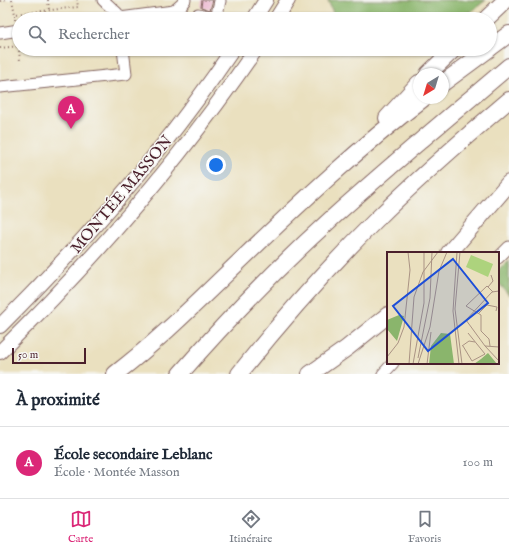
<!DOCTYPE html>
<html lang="fr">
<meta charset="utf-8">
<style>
:root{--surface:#fff;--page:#f6f6f7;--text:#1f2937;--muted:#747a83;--line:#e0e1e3;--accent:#db2777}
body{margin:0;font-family:"IM FELL English",serif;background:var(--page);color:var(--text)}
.compass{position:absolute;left:413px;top:68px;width:36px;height:36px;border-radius:50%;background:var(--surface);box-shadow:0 1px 3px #0004;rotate:218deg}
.scale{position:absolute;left:12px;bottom:10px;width:74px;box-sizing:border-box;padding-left:4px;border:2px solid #4a1f2b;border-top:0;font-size:11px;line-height:14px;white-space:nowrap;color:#4a1f2b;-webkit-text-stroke:3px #f6f6f2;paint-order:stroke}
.you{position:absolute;left:216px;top:165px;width:14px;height:14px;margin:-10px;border:3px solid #fff;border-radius:50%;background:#1a73e8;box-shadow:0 0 0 6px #1a73e833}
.badge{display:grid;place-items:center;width:26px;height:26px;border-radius:50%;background:var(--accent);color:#fff;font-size:13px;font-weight:700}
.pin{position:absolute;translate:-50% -33px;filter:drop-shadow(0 1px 2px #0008)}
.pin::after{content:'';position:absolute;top:21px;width:14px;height:12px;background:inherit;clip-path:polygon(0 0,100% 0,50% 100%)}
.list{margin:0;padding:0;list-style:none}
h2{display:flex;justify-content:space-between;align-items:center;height:52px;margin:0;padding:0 16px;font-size:17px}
h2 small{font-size:13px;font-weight:400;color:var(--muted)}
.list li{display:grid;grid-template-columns:26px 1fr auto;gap:12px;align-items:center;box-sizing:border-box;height:72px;padding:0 16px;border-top:1px solid var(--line)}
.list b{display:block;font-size:15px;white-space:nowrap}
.list p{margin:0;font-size:13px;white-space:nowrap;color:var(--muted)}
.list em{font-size:13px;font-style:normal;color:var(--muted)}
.icon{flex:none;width:22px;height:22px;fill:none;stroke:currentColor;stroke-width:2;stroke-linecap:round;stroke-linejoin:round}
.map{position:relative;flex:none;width:509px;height:374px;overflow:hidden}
.search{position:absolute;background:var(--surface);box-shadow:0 1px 3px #0004;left:12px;right:12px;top:12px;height:44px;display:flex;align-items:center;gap:10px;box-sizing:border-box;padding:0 14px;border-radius:22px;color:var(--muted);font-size:15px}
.sheet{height:124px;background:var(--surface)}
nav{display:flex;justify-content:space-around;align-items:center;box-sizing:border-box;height:56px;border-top:1px solid var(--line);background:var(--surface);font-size:11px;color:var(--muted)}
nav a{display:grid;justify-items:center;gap:2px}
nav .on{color:var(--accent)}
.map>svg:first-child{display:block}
.forest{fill:#8ab56c;stroke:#6a6a4c}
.building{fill:#eaabc9}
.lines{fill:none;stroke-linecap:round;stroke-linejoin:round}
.minor-casing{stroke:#82635f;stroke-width:13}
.major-casing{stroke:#82635f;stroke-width:16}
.highway-casing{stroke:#82635f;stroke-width:18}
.path{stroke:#82635f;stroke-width:2;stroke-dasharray:1 3;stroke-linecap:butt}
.minor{stroke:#fff;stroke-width:11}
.major{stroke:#fff;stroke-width:14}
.highway{stroke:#fff;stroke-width:16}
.labels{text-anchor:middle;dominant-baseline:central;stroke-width:3;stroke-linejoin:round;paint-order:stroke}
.street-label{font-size:16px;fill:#4a1f2b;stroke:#f6f6f2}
.inset-road{fill:none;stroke:#aa9384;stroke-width:1}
.view{fill:#1d4ed8;fill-opacity:0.15;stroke:#1d4ed8;stroke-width:2}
.inset-edge{fill:none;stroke:#4a1f2b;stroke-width:2}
</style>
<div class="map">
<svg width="509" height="374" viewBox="0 0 509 374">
<rect width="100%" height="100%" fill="#f6f6f2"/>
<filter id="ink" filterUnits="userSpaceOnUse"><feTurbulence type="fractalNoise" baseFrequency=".025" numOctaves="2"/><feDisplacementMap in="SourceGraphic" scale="8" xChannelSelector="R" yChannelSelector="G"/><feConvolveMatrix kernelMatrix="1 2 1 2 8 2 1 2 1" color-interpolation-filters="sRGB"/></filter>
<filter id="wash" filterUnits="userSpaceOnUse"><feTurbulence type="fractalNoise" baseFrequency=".012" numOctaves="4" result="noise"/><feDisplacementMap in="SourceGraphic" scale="16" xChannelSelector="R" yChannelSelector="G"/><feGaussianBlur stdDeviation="0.9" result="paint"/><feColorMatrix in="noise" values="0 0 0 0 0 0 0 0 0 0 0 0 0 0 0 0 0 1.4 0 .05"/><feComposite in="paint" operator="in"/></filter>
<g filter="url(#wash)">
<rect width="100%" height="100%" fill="#eae0bf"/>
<g class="forest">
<path d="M328 0H486L472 11 449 19H341L333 13Z"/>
<path d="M509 260V295L498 282V271Z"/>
</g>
<g id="blocks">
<path class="building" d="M202 0H213L210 10 201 7Z"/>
</g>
</g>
<g filter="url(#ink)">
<use href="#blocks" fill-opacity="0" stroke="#82635f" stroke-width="1"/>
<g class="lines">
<defs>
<g id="minor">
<path d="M103 0 117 13 120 19"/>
<path d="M198 14 222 19"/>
<path d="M216 18 220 1"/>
<path d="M112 19 174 11 182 4 185 0"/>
<path d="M0 33 19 30"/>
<path d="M0 87 126 74 123 49"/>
<path d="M498 258 509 247"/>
<path d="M383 374 393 363"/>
</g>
<g id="major">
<path d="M254 19 266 0"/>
<path d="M276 19 288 0"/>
<path d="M0 326C86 240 165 150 233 49"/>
<path d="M0 352C96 258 180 160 256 49"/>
</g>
<g id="highway">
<path d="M486 19 506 0"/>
<path d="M490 48 509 34"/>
<path d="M428 74 454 49"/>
<path d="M443 83 489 49"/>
<path d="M387 118 419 83"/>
<path d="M449 253 509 183"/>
<path d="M115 374C161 339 201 298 243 258 301 202 360 147 424 98"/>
<path d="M180 374C227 320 277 268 330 220 388 167 449 117 509 66"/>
<path d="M239 374C281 321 326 270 374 222 417 179 463 139 509 100"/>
<path d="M310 374 347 348 388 315"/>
</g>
</defs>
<use href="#minor" class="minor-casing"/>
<use href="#major" class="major-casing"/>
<use href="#highway" class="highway-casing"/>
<g class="path">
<path d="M12 0 15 14"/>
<path d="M48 0 49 10"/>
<path d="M0 1 6 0"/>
<path d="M15 20V14L78 7 77 0"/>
<path d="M18 39 20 61"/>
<path d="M0 48 19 46"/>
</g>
<use href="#minor" class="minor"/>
<use href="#major" class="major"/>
<use href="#highway" class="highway"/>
</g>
</g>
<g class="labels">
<g class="street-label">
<text transform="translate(122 195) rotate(-50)">MONTÉE MASSON</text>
</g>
</g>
<g transform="translate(387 252)">
<rect width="112" height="112" fill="#eae0bf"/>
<path d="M84 3 106 12 101 25 79 15Z" fill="#add37d"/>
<path d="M12 63 17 64 10 89 0 77V68ZM54 81 63 82 67 112H42L44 94ZM101 101 110 112H87L94 107Z" fill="#8ab56c"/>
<path class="inset-road" d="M70 0 66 59 72 112M73 0 68 57 75 112M101 35 106 29 104 23M112 39 105 40 79 68 98 94 112 95M92 61 100 53 110 55 109 59M75 94 82 89 88 90M76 94 85 109 98 102 81 81M98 94 112 109M103 94 102 87 94 79V63L79 54 100 34 106 40M0 105 11 91 17 75 23 18 21 0M31 106 43 46 45 0M22 112 27 45 36 20 51 0M26 112 37 51V0M31 112 43 75 52 19 60 0M40 112 44 80"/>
<path class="view" d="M66 7 101 51 41 99 6 54Z"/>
<rect width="112" height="112" class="inset-edge"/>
</g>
</svg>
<svg class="compass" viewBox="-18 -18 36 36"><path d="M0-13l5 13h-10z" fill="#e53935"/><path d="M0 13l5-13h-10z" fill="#747a83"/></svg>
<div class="scale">50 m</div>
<div class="you"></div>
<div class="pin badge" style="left:71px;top:129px">A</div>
<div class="search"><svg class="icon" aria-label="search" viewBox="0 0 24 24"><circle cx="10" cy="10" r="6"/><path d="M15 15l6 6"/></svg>Rechercher</div>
</div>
<section class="sheet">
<h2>À proximité<small></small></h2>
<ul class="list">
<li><span class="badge">A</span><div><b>École secondaire Leblanc</b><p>École · Montée Masson</p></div><em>100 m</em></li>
</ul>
</section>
<nav>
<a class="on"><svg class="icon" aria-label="map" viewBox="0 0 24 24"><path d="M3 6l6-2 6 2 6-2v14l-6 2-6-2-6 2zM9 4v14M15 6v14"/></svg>Carte</a>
<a><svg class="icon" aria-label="directions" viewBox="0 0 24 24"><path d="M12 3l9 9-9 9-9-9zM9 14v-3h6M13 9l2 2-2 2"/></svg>Itinéraire</a>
<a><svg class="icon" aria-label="saved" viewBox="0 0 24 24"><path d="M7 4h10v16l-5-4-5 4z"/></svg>Favoris</a>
</nav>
